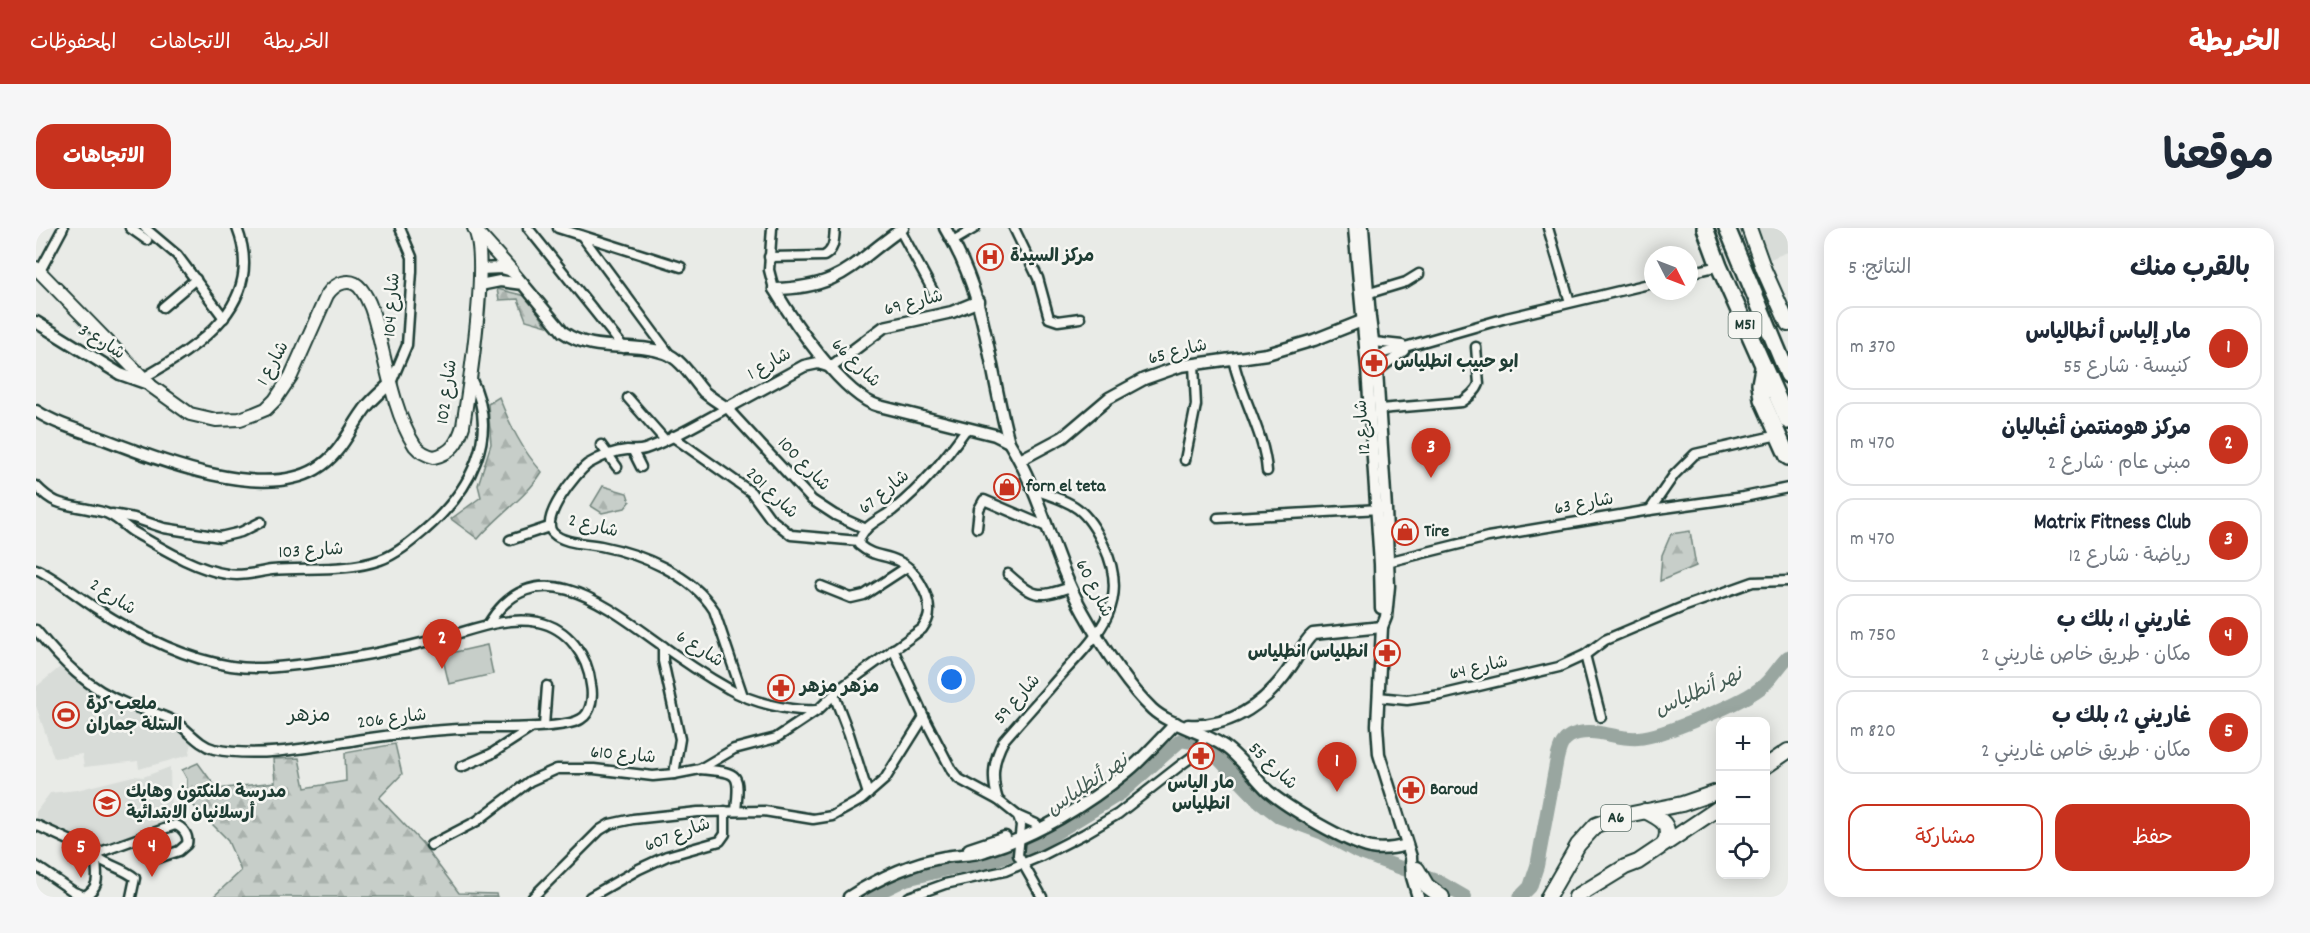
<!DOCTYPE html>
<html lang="ar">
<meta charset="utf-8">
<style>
:root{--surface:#fff;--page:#f6f6f7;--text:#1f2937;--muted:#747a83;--line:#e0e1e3;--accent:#c8321e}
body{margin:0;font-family:Dekko,"Playpen Sans Arabic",sans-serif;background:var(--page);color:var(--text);direction:rtl}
.controls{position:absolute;right:18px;bottom:18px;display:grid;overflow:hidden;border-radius:12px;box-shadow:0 3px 15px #0003}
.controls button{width:54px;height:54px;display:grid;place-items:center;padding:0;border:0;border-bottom:2px solid var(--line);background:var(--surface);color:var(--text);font:30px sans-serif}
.compass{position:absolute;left:1608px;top:18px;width:54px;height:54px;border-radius:50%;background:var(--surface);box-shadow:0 3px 15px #0003;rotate:132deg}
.you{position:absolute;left:916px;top:452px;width:21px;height:21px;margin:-15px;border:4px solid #fff;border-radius:50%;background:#1a73e8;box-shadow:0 0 0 9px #1a73e833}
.badge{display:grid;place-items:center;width:39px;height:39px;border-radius:50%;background:var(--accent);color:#fff;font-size:20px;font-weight:700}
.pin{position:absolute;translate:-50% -50px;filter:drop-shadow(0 2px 3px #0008)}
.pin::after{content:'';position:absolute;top:32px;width:21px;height:18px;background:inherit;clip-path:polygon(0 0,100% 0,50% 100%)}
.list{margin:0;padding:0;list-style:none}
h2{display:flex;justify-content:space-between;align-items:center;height:78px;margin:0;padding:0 24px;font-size:26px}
h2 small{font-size:20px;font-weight:400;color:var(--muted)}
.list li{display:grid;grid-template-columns:39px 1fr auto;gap:18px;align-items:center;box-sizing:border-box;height:84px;margin:0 12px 12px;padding:0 12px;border:2px solid var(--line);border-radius:18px}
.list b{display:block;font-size:22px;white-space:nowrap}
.list p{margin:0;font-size:20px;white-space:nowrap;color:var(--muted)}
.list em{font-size:20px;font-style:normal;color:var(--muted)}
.actions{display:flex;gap:12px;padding:18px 24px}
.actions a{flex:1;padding:14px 0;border:2px solid var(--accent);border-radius:18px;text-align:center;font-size:21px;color:var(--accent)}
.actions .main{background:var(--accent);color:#fff}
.icon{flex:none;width:33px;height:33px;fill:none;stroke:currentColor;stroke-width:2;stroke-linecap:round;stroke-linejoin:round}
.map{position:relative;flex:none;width:1752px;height:669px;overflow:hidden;direction:ltr;border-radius:18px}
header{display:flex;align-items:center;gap:36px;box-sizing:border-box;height:84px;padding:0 30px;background:var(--accent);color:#fff}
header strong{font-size:28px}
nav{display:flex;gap:33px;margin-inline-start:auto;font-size:21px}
.intro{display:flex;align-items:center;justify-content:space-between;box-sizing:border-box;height:144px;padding:0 36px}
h1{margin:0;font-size:42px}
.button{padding:15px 27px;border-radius:18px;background:var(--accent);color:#fff;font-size:21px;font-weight:700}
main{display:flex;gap:36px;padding:0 36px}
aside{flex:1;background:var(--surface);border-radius:18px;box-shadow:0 3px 15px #0003}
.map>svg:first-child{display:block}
.built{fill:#d8dcd8}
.grass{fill:#c7cec9;stroke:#73867e;stroke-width:1.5}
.forest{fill:url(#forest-firs);stroke:#73867e;stroke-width:1.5}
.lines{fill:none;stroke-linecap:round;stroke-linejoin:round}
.river{stroke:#99a6a0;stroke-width:14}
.minor-casing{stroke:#1f3d34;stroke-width:13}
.tertiary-casing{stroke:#1f3d34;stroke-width:15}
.secondary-casing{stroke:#1f3d34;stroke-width:16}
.trunk-casing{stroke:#1f3d34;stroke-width:18}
.motorway-casing{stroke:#1f3d34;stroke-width:20}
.minor{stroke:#f6f6f2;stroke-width:8}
.tertiary{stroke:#f6f6f2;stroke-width:10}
.secondary{stroke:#f6f6f2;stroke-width:12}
.trunk{stroke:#f6f6f2;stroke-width:14}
.motorway{stroke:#f6f6f2;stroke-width:15}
.labels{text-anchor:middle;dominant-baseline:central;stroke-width:5;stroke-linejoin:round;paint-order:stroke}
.shield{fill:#f6f6f2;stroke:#60746d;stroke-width:1.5}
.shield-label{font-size:16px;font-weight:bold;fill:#1f3d34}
.poi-label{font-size:18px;font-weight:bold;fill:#1f3d34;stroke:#f6f6f2;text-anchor:start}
.street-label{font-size:18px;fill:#1f3d34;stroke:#f6f6f2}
.water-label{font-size:20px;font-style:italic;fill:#445c54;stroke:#f6f6f2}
.quarter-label{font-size:21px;fill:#1f3d34;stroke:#f6f6f2}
</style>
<header>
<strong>الخريطة</strong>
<nav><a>الخريطة</a><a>الاتجاهات</a><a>المحفوظات</a></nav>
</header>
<div class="intro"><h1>موقعنا</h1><a class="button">الاتجاهات</a></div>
<main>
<aside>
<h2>بالقرب منك<small>النتائج: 5</small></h2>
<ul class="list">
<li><span class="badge">1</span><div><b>مار إلياس أنطالياس</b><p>كنيسة · شارع 55</p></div><em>370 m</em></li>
<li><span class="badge">2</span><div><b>مركز هومنتمن أغباليان</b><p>مبنى عام · شارع 2</p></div><em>470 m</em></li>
<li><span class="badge">3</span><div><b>Matrix Fitness Club</b><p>رياضة · شارع 12</p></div><em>470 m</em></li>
<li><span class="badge">4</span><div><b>غاريني 1، بلك ب</b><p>مكان · طريق خاص غاريني 2</p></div><em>750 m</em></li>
<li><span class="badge">5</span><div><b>غاريني 2، بلك ب</b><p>مكان · طريق خاص غاريني 2</p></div><em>820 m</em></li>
</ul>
<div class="actions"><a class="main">حفظ</a><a>مشاركة</a></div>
</aside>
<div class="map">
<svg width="1752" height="669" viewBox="0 0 1752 669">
<defs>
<pattern id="forest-firs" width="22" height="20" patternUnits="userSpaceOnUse" patternTransform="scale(1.5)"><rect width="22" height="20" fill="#c7cec9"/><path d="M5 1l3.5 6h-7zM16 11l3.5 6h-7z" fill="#aab2ad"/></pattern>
</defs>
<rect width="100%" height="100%" fill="#e9ebe7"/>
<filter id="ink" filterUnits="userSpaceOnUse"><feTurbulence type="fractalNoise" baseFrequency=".0167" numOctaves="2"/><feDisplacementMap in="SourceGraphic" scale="12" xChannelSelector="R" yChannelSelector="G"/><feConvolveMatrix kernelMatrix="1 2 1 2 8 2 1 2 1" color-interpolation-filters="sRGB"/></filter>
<g filter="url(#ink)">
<g class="built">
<path d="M1722 0H1752V24L1734 31Z"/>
<path d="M29 435 63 469 105 487 113 486 147 500 156 515 153 527 103 541 102 533 48 539 46 526 18 530 0 478V459Z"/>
<path d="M134 539 135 591 68 619 50 617 0 590V584L14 565 41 562 97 548 107 549Z"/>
</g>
<path class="grass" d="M451 417 457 446 413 456 406 427Z"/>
<g class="forest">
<path d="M461 61 490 68 511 98 490 92 482 71 463 72Z"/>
<path d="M463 169C474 197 486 222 506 244 490 270 462 287 442 311L415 291 445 269 442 257 455 216 452 176Z"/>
<path d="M567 258 591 265 594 274 589 280 566 285 555 278Z"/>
<path d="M1654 303 1660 338 1624 353 1626 327 1635 306Z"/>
<path d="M359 516 366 546 343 570 386 615 423 665 460 666 461 669H177L205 643 191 611 151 571V551L146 542 162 535 181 561 239 554 237 531 263 530 269 560 310 553 309 525Z"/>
</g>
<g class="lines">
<g class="river">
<path d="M833 669 870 651 916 640 951 634 998 618 1085 565 1145 512 1156 514 1178 526 1223 573 1244 589 1287 605 1322 624 1403 654 1429 669"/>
<path d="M1484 669 1494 659 1501 638 1521 531C1523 523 1525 513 1534 508 1556 497 1580 512 1602 510 1625 509 1711 473 1728 457 1737 449 1743 438 1752 429"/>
</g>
<defs>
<g id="minor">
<path d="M94 0 111 12"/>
<path d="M109 0 141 27 188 90"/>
<path d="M492 0 588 120"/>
<path d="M522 0 645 39"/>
<path d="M736 0 733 42 738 61"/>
<path d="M978 0 1002 50 1013 90 1022 93 1044 90"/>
<path d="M1512 0 1534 74"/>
<path d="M864 2 897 63"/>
<path d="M546 8 634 127"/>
<path d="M917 13 939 0"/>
<path d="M733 29 788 28C799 22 798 11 799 0"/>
<path d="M4 43 27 0"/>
<path d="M1653 45 1683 38"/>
<path d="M1327 67 1370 54 1383 46"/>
<path d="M127 79 160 51"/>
<path d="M1338 114 1366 117"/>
<path d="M1334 129 1470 90 1617 55"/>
<path d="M1197 131C1205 169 1228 204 1231 243"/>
<path d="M1341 143 1368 123"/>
<path d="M107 150C164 118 230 75 201 0"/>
<path d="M355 155 371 117 376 43V29L364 0"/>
<path d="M592 170 629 212"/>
<path d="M1344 181 1426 174C1433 169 1440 164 1443 156L1440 119"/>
<path d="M636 208 715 264 734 290 755 307 823 313"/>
<path d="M565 217 581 239"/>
<path d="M597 223 605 239"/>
<path d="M1149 232 1160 177 1158 136"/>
<path d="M0 258C20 279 30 276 57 282 62 283 69 284 74 287 82 291 89 298 96 303 124 319 158 341 191 346 206 349 221 344 236 342 271 339 310 344 344 332 361 326 376 313 389 302 434 263 465 208 435 150"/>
<path d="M1614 282 1638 247 1659 226 1742 207"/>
<path d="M76 286 98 290 128 300 184 309 205 304 225 294"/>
<path d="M1182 290 1344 281"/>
<path d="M941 300 943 281 948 272 1011 299"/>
<path d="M474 312 513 299"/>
<path d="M1347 335 1452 309 1614 282 1708 269 1752 260"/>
<path d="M0 341C21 351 38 366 58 379 98 405 146 430 195 438 220 442 244 439 270 436 315 431 360 422 405 410 437 402 468 388 502 394 532 400 552 428 555 457 557 467 556 485 545 491 530 501 466 500 446 500 406 501 367 505 327 511 283 518 223 531 178 521 162 517 152 501 138 493 123 485 106 482 91 476 52 461 25 433 0 402"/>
<path d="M972 346C999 370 1001 370 1035 359"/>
<path d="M785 358 815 370 828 367 871 339"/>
<path d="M453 395C499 321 570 377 620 413 643 430 668 447 693 461 715 474 755 484 780 482"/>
<path d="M627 418V433L644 511 638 546"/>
<path d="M857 421 888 489 916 543 923 551 962 572 982 588 985 597 982 627 1006 669"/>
<path d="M1549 427 1565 489"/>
<path d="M798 467 813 506 832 566"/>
<path d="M707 468 678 382C655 346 605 326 565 318 550 315 528 316 517 305 503 291 540 245 552 236 564 229 577 223 591 222 597 222 603 223 609 221 636 212 665 194 691 180L776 272 799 287 830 301"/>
<path d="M1342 469 1371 472 1405 467 1523 439 1549 427 1569 412 1647 379 1717 354 1752 353"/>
<path d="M508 498 511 458"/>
<path d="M425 539 455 526 495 500"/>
<path d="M664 541C703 545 704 543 700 583"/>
<path d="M962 572C955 550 957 532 968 512 987 490 1007 468 1026 446 1063 406 1095 375 1068 318 1049 277 1036 275 996 261"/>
<path d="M982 588 1000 596"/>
<path d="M0 597 59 624 67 623 139 597C147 599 153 608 151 616L143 623 122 630"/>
<path d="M395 617 441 593 494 553 521 541H558L617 548 638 546 664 541 698 521 740 510 782 482 806 459 886 401C890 395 893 391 893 384 894 367 878 339 862 333 848 326 837 329 823 317 823 299 845 291 857 282 887 258 909 231 931 200"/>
<path d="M57 624C66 637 87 639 99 650L95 669"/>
<path d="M0 638 38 664 52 669"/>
<path d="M49 668C66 657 60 647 60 629"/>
<path d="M497 669 564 602 574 596 597 591 662 584 728 583 777 591 796 588 825 572 849 551 888 489"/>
<path d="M554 669 603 641 631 628 684 613 689 606V583"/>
<path d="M873 669 909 656 969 643 1005 628 1048 606 1082 586 1146 536 1160 526 1169 508"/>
</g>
<g id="tertiary">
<path d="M909 0C952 70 952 138 973 214 1006 267 1017 330 1047 384 1065 416 1090 456 1116 481 1133 497 1166 503 1188 518 1205 530 1217 548 1232 563 1252 580 1310 614 1335 620 1347 622 1360 620 1371 617"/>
<path d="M1318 0 1331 140 1344 336 1345 380"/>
<path d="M1327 0 1334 90 1341 143 1350 281 1353 358 1350 389 1346 399 1341 497 1343 526 1375 629 1376 649 1382 669"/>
<path d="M444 41 466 40 476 43 527 104C558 126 596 113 629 125 646 131 657 152 668 164 675 170 683 175 691 180L768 138 782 135 795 139 848 99 916 84 943 73"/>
<path d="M444 57 464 53 487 56"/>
<path d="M738 61C757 93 807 168 843 178L959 207 973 214"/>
<path d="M738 61C807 60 816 35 867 0"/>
<path d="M0 94 84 146 115 157"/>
<path d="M0 183C20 196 45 203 68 211 122 232 226 273 280 241 306 226 314 199 332 177 339 169 347 162 355 155"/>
<path d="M984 232 1027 209 1073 170 1108 151 1145 138 1231 126 1278 112 1331 91"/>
<path d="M1152 497C1198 500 1232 473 1256 437 1263 427 1267 414 1277 406L1346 399"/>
<path d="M933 621 969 609"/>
<path d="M813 669C843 650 875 635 909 629 923 626 936 628 949 623 1000 608 1051 577 1092 543 1109 529 1124 511 1140 495"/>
</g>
<g id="secondary">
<path d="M441 4 476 43"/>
<path d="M0 40 115 158 154 186 180 192 204 191 218 186 230 181 239 172 255 148 291 67C299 55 315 48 325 61 335 74 338 89 342 104 350 137 360 190 379 218 384 224 390 227 398 229 416 225 422 214 427 198 433 160 454 29 438 0"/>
</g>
<g id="trunk">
<path d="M1713 0 1728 42 1752 96"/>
<path d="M1730 538 1752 523"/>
<path d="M1609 583C1625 591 1637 597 1628 616"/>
<path d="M1381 641 1391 658 1406 669"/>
<path d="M1512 669 1542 617 1560 597 1581 589 1646 576 1684 563"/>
<path d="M1540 669 1589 639 1602 634 1684 579"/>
</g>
<g id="motorway">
<path d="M1669 0 1683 38 1752 193"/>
<path d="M1691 0 1752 147"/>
<path d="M1727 140 1724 156 1726 171 1752 229"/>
</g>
</defs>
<use href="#minor" class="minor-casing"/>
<use href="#tertiary" class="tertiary-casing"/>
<use href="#secondary" class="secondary-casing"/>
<use href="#trunk" class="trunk-casing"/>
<use href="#motorway" class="motorway-casing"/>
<use href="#minor" class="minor"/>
<use href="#tertiary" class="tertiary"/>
<use href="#secondary" class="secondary"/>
<use href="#trunk" class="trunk"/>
<use href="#motorway" class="motorway"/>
</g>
</g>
<defs>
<symbol id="hospital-ring" viewBox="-11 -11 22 22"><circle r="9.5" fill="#f6f6f2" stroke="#c8321e" stroke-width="1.5"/><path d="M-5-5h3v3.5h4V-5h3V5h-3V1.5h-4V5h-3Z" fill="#c8321e"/></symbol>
<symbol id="pharmacy-ring" viewBox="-11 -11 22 22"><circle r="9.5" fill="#f6f6f2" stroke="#c8321e" stroke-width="1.5"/><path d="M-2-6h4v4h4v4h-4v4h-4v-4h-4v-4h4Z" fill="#c8321e"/></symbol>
<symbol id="shop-ring" viewBox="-11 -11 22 22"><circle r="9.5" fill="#f6f6f2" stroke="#c8321e" stroke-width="1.5"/><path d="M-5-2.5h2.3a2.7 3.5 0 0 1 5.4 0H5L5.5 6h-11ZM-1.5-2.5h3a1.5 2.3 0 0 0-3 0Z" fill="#c8321e"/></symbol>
<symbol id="stadium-ring" viewBox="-11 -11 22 22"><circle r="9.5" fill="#f6f6f2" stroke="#c8321e" stroke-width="1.5"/><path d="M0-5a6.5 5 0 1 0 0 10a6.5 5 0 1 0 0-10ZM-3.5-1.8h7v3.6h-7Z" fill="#c8321e"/></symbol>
<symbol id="school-ring" viewBox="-11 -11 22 22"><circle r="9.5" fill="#f6f6f2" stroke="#c8321e" stroke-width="1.5"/><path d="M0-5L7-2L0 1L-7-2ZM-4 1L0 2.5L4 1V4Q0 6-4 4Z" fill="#c8321e"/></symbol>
</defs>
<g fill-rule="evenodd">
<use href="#hospital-ring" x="939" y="14" width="30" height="30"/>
<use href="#pharmacy-ring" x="1323" y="120" width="30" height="30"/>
<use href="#shop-ring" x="956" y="244" width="30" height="30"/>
<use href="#shop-ring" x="1354" y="289" width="30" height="30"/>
<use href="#pharmacy-ring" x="1336" y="410" width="30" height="30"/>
<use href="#pharmacy-ring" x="730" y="445" width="30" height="30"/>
<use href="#stadium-ring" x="15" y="472" width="30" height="30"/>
<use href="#pharmacy-ring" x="1150" y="513" width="30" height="30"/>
<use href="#pharmacy-ring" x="1360" y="547" width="30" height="30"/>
<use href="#school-ring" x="56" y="560" width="30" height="30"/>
</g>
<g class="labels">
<g class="shield">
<rect x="1692.5" y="84" width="33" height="26" rx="4.5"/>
<rect x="1565" y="577" width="30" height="26" rx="4.5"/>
</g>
<g class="shield-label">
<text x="1709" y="97">M51</text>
<text x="1580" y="590">A6</text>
</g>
<g class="poi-label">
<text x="974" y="29">مركز السيدة</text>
<text x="1358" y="135">ابو حبيب انطلياس</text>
<text x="990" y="259">forn el teta</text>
<text x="1388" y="304">Tire</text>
<text x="1332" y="425" text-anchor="end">انطلياس انطلياس</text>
<text x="764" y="460">مزهر مزهر</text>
<text x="50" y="477">ملعب كرة<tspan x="50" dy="21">السلة جماران</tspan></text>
<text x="1165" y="556" text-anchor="middle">مار الياس<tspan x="1165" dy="21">انطلياس</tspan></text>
<text x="1394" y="562">Baroud</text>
<text x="90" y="565">مدرسة ملنكتون وهايك<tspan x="90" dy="21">أرسلانيان الابتدائية</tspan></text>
</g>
<g class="street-label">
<text transform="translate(878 76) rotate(-14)">شارع 69</text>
<text transform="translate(357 77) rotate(-86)">شارع 104</text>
<text transform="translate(65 115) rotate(32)">شارع 3</text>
<text transform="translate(1142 125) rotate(-14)">شارع 65</text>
<text transform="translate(238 136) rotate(-61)">شارع 1</text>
<text transform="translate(819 136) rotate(45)">شارع 66</text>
<text transform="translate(734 137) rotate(-29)">شارع 1</text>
<text transform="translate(412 164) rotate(-82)">شارع 102</text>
<text transform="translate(1328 199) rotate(-94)">شارع 12</text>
<text transform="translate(767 237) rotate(46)">شارع 100</text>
<text transform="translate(849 265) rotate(-39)">شارع 67</text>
<text transform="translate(735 266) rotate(44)">شارع 201</text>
<text transform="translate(1548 277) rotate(-10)">شارع 63</text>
<text transform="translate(557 299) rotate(14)">شارع 2</text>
<text transform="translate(275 324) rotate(-3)">شارع 103</text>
<text transform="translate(1057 361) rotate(63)">شارع 60</text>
<text transform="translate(76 370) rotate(33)">شارع 2</text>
<text transform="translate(663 422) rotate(33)">شارع 6</text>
<text transform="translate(1443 441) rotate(-13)">شارع 64</text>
<text transform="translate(982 472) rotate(-48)">شارع 59</text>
<text transform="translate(356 492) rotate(-7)">شارع 206</text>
<text transform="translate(587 528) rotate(5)">شارع 610</text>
<text transform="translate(1236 539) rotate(44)">شارع 55</text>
<text transform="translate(642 608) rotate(-20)">شارع 607</text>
</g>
<g class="water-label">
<text transform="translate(1663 465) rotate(-24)">نهر أنطلياس</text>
<text transform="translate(1052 558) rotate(-34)">نهر أنطلياس</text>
</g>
<g class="quarter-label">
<text x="273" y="489">مزهر</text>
</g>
</g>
</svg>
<div class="controls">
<button>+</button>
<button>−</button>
<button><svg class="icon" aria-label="locate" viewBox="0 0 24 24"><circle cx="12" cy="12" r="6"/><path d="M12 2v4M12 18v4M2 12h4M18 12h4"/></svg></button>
</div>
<svg class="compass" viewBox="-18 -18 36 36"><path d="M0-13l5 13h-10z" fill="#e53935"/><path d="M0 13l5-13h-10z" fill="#747a83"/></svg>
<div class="you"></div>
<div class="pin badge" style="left:1301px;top:564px">1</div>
<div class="pin badge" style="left:406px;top:441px">2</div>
<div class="pin badge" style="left:1395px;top:250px">3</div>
<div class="pin badge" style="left:116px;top:649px">4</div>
<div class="pin badge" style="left:45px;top:650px">5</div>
</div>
</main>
